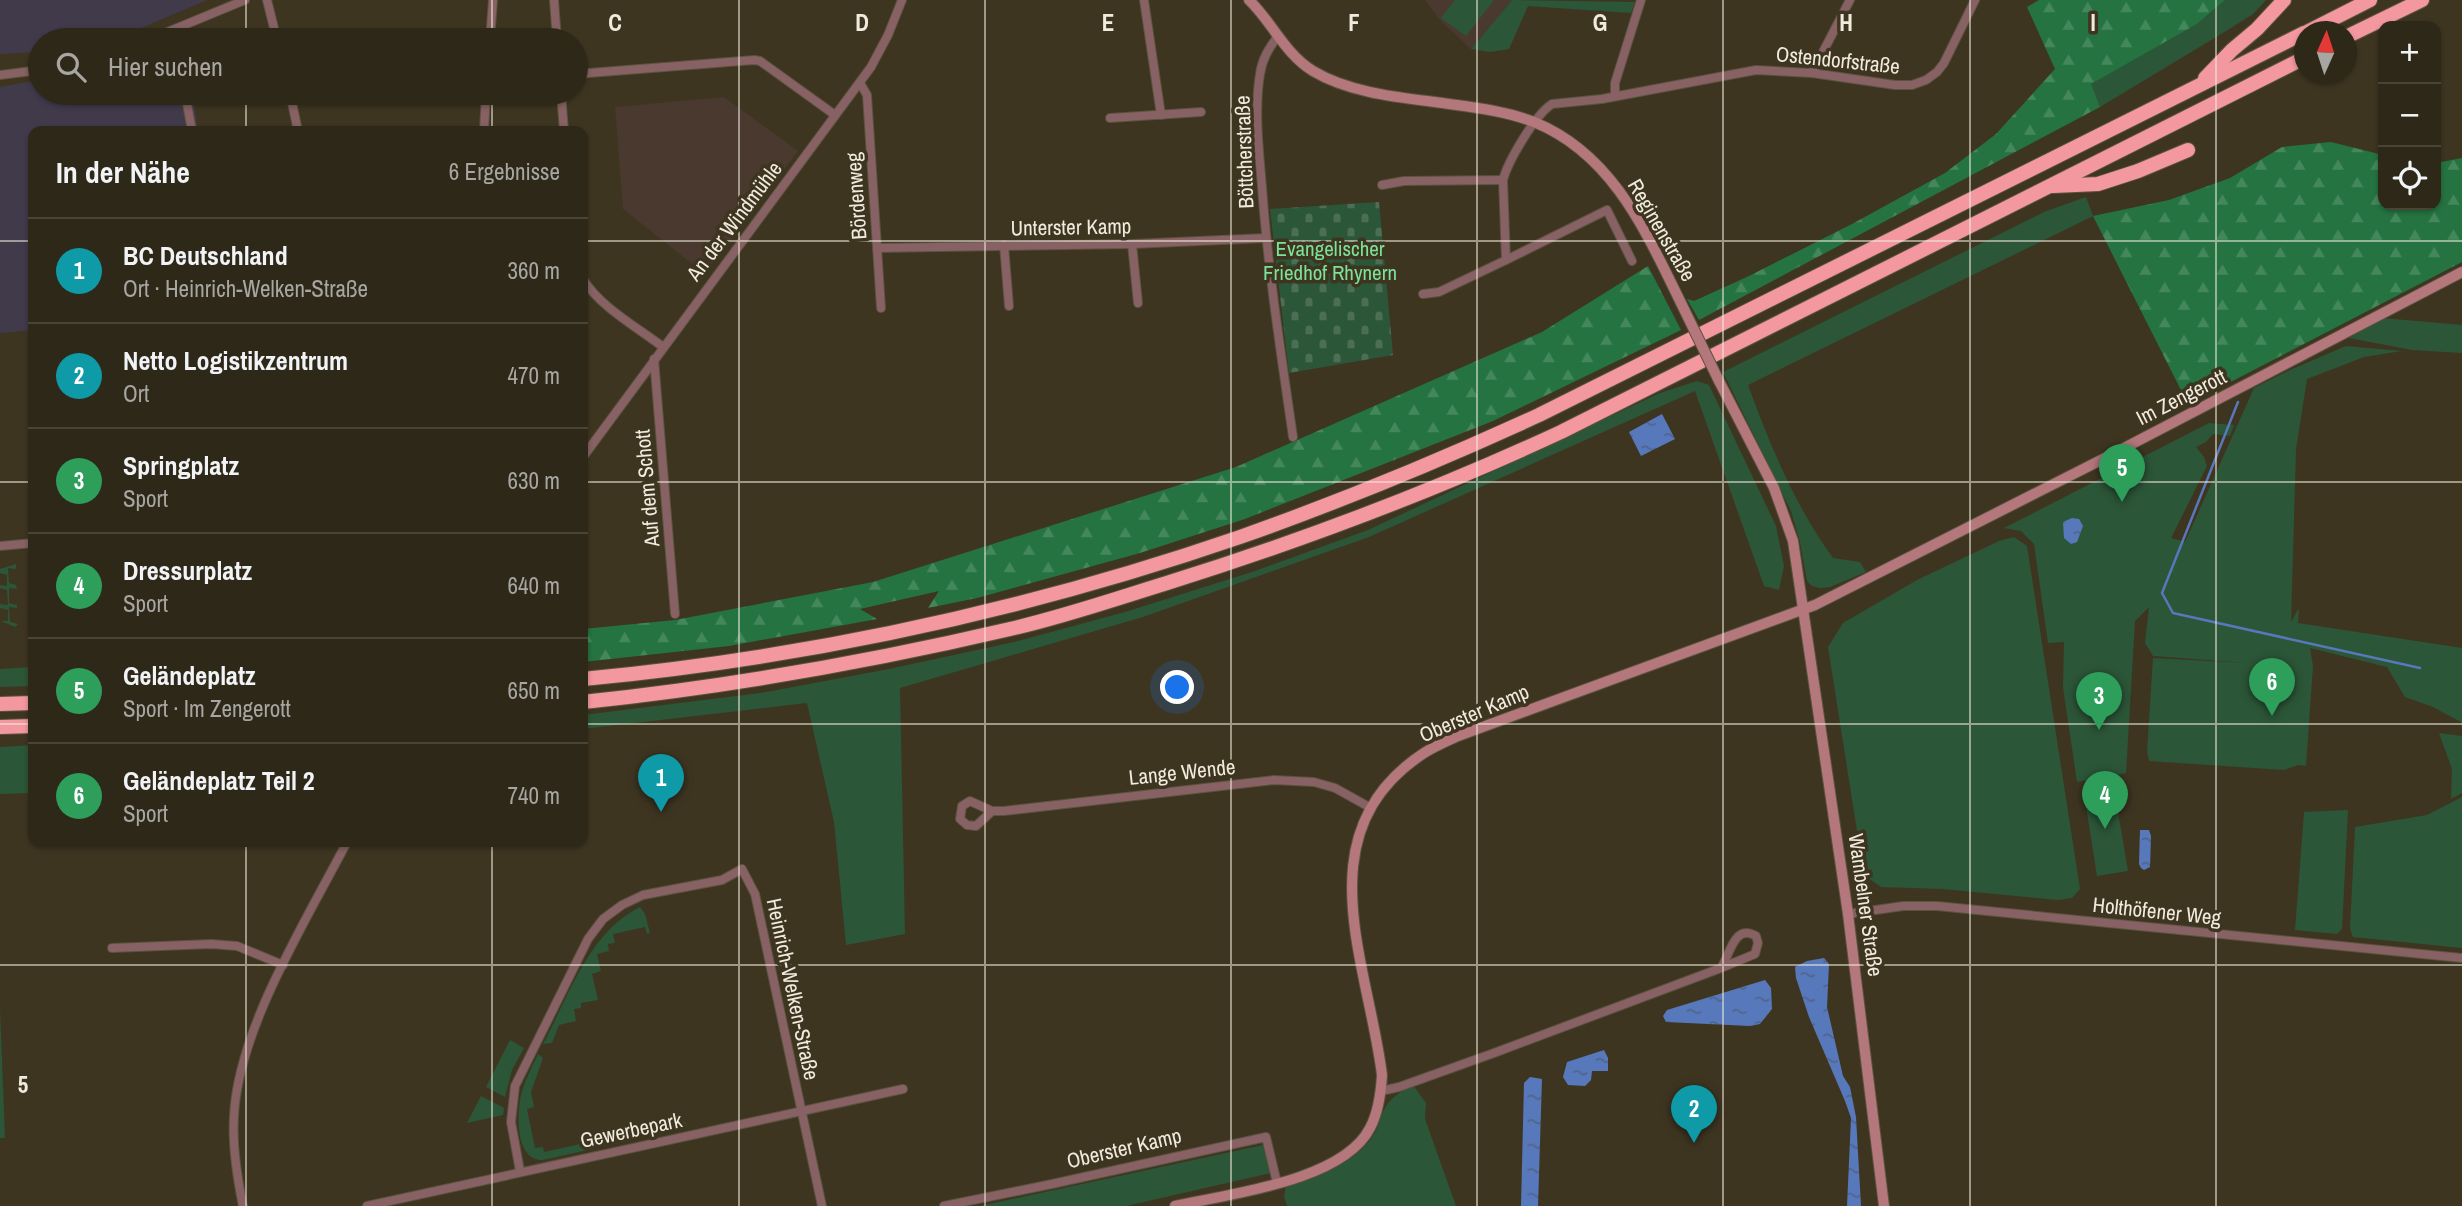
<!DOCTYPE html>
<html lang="de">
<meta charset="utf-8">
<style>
:root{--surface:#2e2819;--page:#363022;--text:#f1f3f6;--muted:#a7a6a2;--line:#494438;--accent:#d93025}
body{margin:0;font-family:"Archivo Narrow",sans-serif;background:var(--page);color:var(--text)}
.controls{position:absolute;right:21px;top:21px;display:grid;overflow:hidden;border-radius:14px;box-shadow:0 2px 5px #0004}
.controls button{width:63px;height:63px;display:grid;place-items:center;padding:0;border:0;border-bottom:2px solid var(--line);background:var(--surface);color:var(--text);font:35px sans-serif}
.compass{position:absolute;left:2294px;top:21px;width:63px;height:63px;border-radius:50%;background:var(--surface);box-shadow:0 2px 5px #0004;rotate:3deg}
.you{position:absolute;left:1178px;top:688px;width:24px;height:24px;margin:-18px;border:5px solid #fff;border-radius:50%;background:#1a73e8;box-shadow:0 0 0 10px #1a73e833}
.badge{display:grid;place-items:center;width:46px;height:46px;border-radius:50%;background:var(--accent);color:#fff;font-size:23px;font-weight:700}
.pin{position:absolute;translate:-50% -58px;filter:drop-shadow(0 2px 4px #0008)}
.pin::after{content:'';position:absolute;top:37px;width:24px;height:21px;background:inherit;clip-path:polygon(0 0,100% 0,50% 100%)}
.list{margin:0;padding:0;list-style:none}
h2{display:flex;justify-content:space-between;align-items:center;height:91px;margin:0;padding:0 28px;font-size:30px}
h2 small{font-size:23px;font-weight:400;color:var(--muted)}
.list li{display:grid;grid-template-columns:46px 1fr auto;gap:21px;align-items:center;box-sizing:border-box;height:105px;padding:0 28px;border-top:2px solid var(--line)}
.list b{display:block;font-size:26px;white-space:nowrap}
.list p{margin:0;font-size:23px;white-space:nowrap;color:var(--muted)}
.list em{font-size:23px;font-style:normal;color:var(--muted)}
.icon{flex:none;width:38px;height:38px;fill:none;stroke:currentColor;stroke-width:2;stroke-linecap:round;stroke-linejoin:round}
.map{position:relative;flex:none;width:2462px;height:1206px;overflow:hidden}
.search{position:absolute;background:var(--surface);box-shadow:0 2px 5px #0004;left:28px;top:28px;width:560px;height:77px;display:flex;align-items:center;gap:18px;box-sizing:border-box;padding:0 24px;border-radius:38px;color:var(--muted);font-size:26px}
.panel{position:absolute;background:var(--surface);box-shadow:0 2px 5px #0004;left:28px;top:126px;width:560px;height:721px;border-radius:14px}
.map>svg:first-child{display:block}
.commercial{fill:#413a4b}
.education{fill:#4a392f}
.green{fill:#2c5638}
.forest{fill:url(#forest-firs)}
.cemetery{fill:url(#cemetery-stones)}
.water{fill:url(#water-ripples)}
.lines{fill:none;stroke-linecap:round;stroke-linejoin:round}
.stream{stroke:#5778bb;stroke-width:2.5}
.street-casing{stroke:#5b523f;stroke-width:10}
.secondary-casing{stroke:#5b523f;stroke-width:12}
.highway-casing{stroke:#5b523f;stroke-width:16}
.street{stroke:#876163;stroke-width:8}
.secondary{stroke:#b3777c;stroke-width:10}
.highway{stroke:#f4989f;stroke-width:14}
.secondary-bridge-casing{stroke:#5b523f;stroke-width:12;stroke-linecap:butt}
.secondary-bridge{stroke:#b3777c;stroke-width:10}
.grid{fill:none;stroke:#f1ebde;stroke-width:2;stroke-opacity:0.55}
.labels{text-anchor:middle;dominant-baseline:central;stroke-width:7;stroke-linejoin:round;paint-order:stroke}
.street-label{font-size:21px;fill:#f1ebde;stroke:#3e3521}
.park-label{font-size:21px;fill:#7ce299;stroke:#3e3521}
.grid-label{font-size:23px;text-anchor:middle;font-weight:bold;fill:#f1ebde;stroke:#3e3521;stroke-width:7;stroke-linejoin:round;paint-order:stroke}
</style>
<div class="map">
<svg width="2462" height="1206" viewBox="0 0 2462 1206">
<defs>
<pattern id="forest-firs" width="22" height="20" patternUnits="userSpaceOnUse" patternTransform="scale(1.75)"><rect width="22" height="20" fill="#247340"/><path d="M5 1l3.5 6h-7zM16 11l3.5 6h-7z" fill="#44875b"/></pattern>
<pattern id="cemetery-stones" width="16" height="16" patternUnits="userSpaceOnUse" patternTransform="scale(1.75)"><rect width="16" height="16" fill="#2c5638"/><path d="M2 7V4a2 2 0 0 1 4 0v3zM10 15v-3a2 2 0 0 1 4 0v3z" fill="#4b6e54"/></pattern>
<pattern id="water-ripples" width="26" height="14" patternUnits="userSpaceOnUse" patternTransform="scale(1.75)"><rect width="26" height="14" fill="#5778bb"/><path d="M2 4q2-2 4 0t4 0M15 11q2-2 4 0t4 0" fill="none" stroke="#51648b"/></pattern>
</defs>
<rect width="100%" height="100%" fill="#3e3521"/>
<g class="commercial">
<path d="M0 0H207L125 35 105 40H40V52L0 54Z"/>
<path d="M40 80V93H193L198 131H33V330L0 333V87Z"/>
</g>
<g class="education">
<path d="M1425 0H1512L1471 49 1440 20Z"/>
<path d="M724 97 798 151 705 274 623 209 615 107Z"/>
</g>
<g class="green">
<path d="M1455 0H1494L1466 36 1441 18Z"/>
<path d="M1512 0 1635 2 1631 13 1528 6 1509 49 1490 52 1471 49Z"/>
<path d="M2225 0H2266L2253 14 2231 28 2100 107 2090 84 2197 24Z"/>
<path d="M2086 197 2093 216 1748 385C1770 445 1795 506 1833 558L1860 562 1866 572 1830 587 1820 588 1812 586 1807 581 1800 542 1791 511 1723 372 2044 212Z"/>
<path d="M2382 318 2462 325V353L2412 350 2349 338Z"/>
<path d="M2346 346 2402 351 2364 357 2307 379 2296 449 2291 622 2299 608 2298 623 2462 648V730L2461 722 2433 707 2405 697 2387 667 2310 648 2313 666 2306 766 2298 765 2284 770 2149 761 2147 751 2153 658 2249 663 2153 656 2145 643 2149 607 2135 621 2126 773 2077 782 2063 687 2064 642 2048 643 2034 544 2021 531 2004 528 2209 423 2234 425 2230 436 2213 434 2206 442 2196 447 2204 457 2207 466 2171 538 2185 542 2254 388 2290 370Z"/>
<path d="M1697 381 1709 385 1776 526 1784 566 1779 590 1764 586 1695 391 1369 537 1143 617 900 688 905 934 846 945 834 822 807 703 583 729V715L760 693 889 669 1014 642 1125 612 1252 572 1368 530 1660 393Z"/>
<path d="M2014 537 2027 546 2080 889 2072 898 2058 900 1943 889 1881 887 1864 875 1828 647 1843 623 1917 580 1999 541Z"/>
<path d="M16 564V569L8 568 9 583 16 585 17 589 9 588V603L17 605V608L9 607 10 622 18 624 15 627 1 621H8V610L0 608V604L8 605 7 590 0 588V585L7 586V575L0 573V569Z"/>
<path d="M33 667V686L0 687V669Z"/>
<path d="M2439 733 2462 736V793L2451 799 2452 769Z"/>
<path d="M33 745V793L0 794V747Z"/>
<path d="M2113 782 2128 871 2097 876 2083 787Z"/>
<path d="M2462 797V948L2353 937 2350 929 2355 827 2427 815Z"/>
<path d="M2348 810 2342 929 2337 934 2295 930 2304 812Z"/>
<path d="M640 907 645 914 650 933 647 934 645 927 613 934 615 943 608 944 609 951 597 954 601 971 592 974 598 1000 581 1003V1008L574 1009 576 1021 559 1025 552 1043 543 1044C569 996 589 932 640 907Z"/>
<path d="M0 1008 5 1138H0Z"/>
<path d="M510 1040 524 1048 512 1070 505 1097 486 1087Z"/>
<path d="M538 1054 543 1058 531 1092 534 1107 527 1109 535 1148 543 1147 544 1152 625 1134 632 1140 543 1160C515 1161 517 1114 521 1095 525 1080 532 1067 538 1054Z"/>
<path d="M1413 1085 1426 1103 1425 1119 1456 1206H1287L1284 1196 1286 1187C1318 1175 1355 1165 1374 1134 1377 1130 1378 1124 1380 1119 1387 1100 1396 1094 1413 1085Z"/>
<path d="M481 1096 504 1108 503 1115 467 1123Z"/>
<path d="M683 1121 686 1123 687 1128 643 1138V1133L648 1129Z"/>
<path d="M1263 1145 1271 1173 1126 1206H980Z"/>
</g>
<g class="forest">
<path d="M2039 0H2225L2197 24 2091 84 2100 107 1699 320 1687 299 1694 301 1749 276 1852 224 1945 173 1996 134 2055 69 2027 7Z"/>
<path d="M2331 142 2383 155V205H2436V163L2462 158V262L2188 404 2093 216 2169 200 2230 178 2282 147Z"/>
<path d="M1648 266 1681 330 1493 421 1245 519 1140 553 977 598 928 608 939 591 860 609 877 619 729 646 583 662V629L675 620 873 582 1236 467 1542 332Z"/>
</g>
<path class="cemetery" d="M1379 202 1393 355 1289 373 1270 209Z"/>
<g class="water">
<path d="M1662 414 1675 439 1641 456 1629 432Z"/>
<path d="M2072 518 2079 519 2083 526 2077 542 2071 544 2064 538 2063 522Z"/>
<path d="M2140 830H2149L2151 836 2150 867 2144 870 2141 868 2139 864Z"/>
<path d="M1824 958 1829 964 1827 1007 1843 1076 1850 1087 1856 1117 1861 1206H1847L1851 1118 1845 1101 1809 1017 1796 978 1795 967 1807 961Z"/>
<path d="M1765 980 1771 988 1772 1009 1760 1024 1750 1026 1666 1022 1663 1016 1667 1010Z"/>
<path d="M1604 1050 1608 1058V1071H1592L1591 1080 1585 1086 1568 1085 1563 1077 1567 1062Z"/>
<path d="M1530 1077 1542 1079 1538 1206H1521L1524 1083Z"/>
</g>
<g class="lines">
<path class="stream" d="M2238 402 2162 593 2173 613 2420 668"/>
<defs>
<g id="street">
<path d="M267 0 277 40"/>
<path d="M554 0 557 40"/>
<path d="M1144 0 1161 115"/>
<path d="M1278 36C1269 48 1262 59 1260 74 1254 110 1259 151 1262 187 1268 270 1281 354 1293 437"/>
<path d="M148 40 245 0"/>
<path d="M490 40 493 0"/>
<path d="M1812 73 1850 0"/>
<path d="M576 74 754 60 760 61 835 115"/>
<path d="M0 75 40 70"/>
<path d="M860 83 867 95 881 308"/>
<path d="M185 93 192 131"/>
<path d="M290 93 298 131"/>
<path d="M561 93 564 131"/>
<path d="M1615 96V83L1641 0"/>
<path d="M1110 118 1201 112"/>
<path d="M484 131 486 93"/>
<path d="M1382 185 1404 181 1503 180"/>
<path d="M1132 244 1138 303"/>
<path d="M1004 245 1009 306"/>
<path d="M877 248 1132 244 1266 238"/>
<path d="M1506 260 1607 210 1632 261"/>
<path d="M583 279C600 307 637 327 663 347"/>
<path d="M1423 294 1439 292 1506 260 1503 180C1508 161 1535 115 1552 104L1602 99 1756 70 1812 73 1895 85H1912L1926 80 1937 72 1944 63 1975 0"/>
<path d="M654 359 675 614"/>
<path d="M583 457 871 67 888 35 902 0"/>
<path d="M0 546 33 543"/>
<path d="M992 811 976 826 967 825 960 819 962 806 970 801 992 811H1004L1274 780 1314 782 1335 788 1371 808"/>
<path d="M1848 914 1903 906H1937L2462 958"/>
<path d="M112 948 211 944 237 946 283 965"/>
<path d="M1381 1091 1399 1087 1494 1053 1721 968 1755 954 1758 943 1756 936C1734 923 1730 955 1721 968"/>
<path d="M520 1171 511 1122 515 1086 588 939 603 919 622 905 643 895 722 880 742 869 755 894 822 1206"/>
<path d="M243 1206C237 1177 232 1146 234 1116 238 1029 307 919 347 842"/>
<path d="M367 1206 903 1089"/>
<path d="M944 1206 1052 1184 1266 1137 1277 1183"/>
</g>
<g id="secondary">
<path d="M1249 0C1272 22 1285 54 1313 71 1348 92 1395 97 1435 102 1469 107 1503 110 1534 122 1613 154 1646 232 1681 303"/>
<path d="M1719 381 1774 488 1793 541 1848 914 1884 1206"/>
<path d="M1175 1206C1229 1194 1343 1181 1370 1128 1378 1113 1381 1092 1382 1075 1368 962 1303 832 1424 753 1435 746 1447 741 1458 736L1815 605 2103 459 2462 272"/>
</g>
<g id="highway">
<path d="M2307 32 2370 0"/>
<path d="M2346 37 2422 0"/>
<path d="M2205 78 2232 50 2257 29 2284 0"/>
<path d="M2053 186 2098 184 2138 171 2188 150"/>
<path d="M583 679C805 658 1028 610 1240 537 1342 501 1441 460 1539 415L2304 33"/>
<path d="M583 702C726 687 869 662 1010 629 1063 617 1115 599 1167 583 1301 541 1434 491 1561 432L2304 58"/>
<path d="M0 704 33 703"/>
<path d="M0 727 33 726"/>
</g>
</defs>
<use href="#street" class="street-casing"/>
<use href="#secondary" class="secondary-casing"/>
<use href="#highway" class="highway-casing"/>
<use href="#street" class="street"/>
<use href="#secondary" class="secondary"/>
<use href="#highway" class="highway"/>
<defs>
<path id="secondary-bridge" d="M1681 303 1719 381"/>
</defs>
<use href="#secondary-bridge" class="secondary-bridge-casing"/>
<use href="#secondary-bridge" class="secondary-bridge"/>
</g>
<path class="grid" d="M246 0V40M492 0V40M739 0V1206M985 0V1206M1231 0V1206M1477 0V1206M1723 0V1206M1970 0V1206M2216 0V1206M246 93V131M492 93V131M0 241H33M583 241H2462M0 482H33M583 482H2462M0 724H33M583 724H2462M246 842V1206M492 842V1206M0 965H2462"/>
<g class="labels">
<g class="street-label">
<text transform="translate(1838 60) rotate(6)">Ostendorfstraße</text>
<text transform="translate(1244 152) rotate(-92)">Böttcherstraße</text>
<text transform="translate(856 196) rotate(-94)">Bördenweg</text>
<text transform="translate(734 221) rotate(-53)">An der Windmühle</text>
<text transform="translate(1071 227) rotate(-1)">Unterster Kamp</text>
<text transform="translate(1662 230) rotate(60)">Reginenstraße</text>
<text transform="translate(2181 397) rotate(-27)">Im Zengerott</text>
<text transform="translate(647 488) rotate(-95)">Auf dem Schott</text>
<text transform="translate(1474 713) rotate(-23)">Oberster Kamp</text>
<text transform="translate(1182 772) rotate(-6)">Lange Wende</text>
<text transform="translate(1866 905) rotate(82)">Wambelner Straße</text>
<text transform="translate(2157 911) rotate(6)">Holthöfener Weg</text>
<text transform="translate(793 989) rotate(78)">Heinrich-Welken-Straße</text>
<text transform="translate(631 1130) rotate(-12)">Gewerbepark</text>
<text transform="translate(1124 1148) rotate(-13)">Oberster Kamp</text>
</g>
<g class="park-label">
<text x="1330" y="248">Evangelischer<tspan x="1330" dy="24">Friedhof Rhynern</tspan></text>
</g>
</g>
<g class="grid-label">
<text x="615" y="31">C</text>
<text x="862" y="31">D</text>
<text x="1108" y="31">E</text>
<text x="1354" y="31">F</text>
<text x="1600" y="31">G</text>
<text x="1846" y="31">H</text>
<text x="2093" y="31">I</text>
<text x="23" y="1093">5</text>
</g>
</svg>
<div class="controls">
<button>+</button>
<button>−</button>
<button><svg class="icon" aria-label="locate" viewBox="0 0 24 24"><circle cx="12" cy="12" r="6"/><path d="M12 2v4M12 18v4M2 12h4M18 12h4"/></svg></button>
</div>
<svg class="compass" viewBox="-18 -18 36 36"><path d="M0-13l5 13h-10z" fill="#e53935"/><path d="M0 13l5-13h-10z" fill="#a7a6a2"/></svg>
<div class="you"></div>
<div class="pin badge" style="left:661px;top:812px;background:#0f9aa8">1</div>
<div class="pin badge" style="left:1694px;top:1143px;background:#0f9aa8">2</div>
<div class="pin badge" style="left:2099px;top:730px;background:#2e9e5b">3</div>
<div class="pin badge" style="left:2105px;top:829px;background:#2e9e5b">4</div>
<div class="pin badge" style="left:2122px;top:502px;background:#2e9e5b">5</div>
<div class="pin badge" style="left:2272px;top:716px;background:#2e9e5b">6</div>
<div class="search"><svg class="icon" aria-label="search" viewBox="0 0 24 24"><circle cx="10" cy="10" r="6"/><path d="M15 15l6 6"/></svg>Hier suchen</div>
<section class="panel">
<h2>In der Nähe<small>6 Ergebnisse</small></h2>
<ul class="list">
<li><span class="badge" style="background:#0f9aa8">1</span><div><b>BC Deutschland</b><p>Ort · Heinrich-Welken-Straße</p></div><em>360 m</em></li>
<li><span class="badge" style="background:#0f9aa8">2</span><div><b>Netto Logistikzentrum</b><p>Ort</p></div><em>470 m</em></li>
<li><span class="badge" style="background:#2e9e5b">3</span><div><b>Springplatz</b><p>Sport</p></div><em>630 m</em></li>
<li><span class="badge" style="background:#2e9e5b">4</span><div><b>Dressurplatz</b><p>Sport</p></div><em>640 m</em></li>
<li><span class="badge" style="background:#2e9e5b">5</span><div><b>Geländeplatz</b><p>Sport · Im Zengerott</p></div><em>650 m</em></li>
<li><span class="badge" style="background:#2e9e5b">6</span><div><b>Geländeplatz Teil 2</b><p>Sport</p></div><em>740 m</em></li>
</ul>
</section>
</div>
